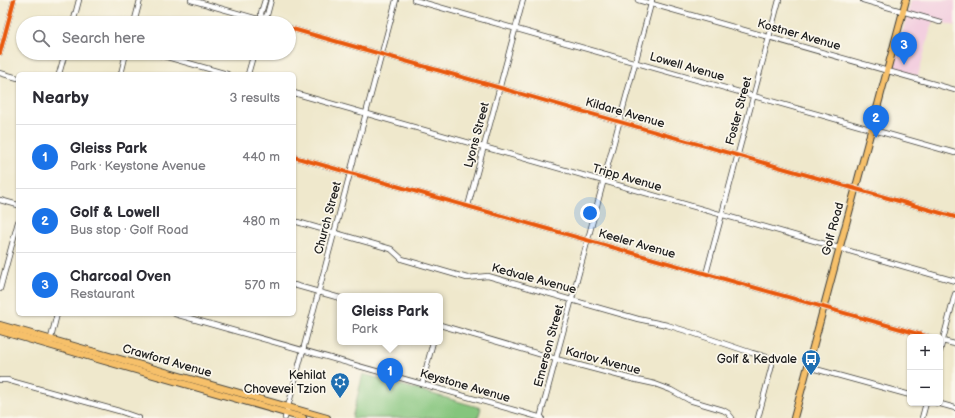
<!DOCTYPE html>
<meta charset="utf-8">
<style>
:root{--surface:#fff;--page:#f2f2f3;--text:#2b2b33;--muted:#7c7c81;--line:#e1e1e2;--accent:#1a73e8}
body{margin:0;font-family:"Balsamiq Sans",sans-serif;background:var(--page);color:var(--text)}
.controls{position:absolute;right:12px;bottom:12px;display:grid;overflow:hidden;border-radius:6px;box-shadow:0 1px 3px #0004}
.controls button{width:36px;height:36px;display:grid;place-items:center;padding:0;border:0;border-bottom:1px solid var(--line);background:var(--surface);color:var(--text);font:20px sans-serif}
.you{position:absolute;left:590px;top:213px;width:14px;height:14px;margin:-10px;border:3px solid #fff;border-radius:50%;background:#1a73e8;box-shadow:0 0 0 6px #1a73e833}
.badge{display:grid;place-items:center;width:26px;height:26px;border-radius:50%;background:var(--accent);color:#fff;font-size:13px;font-weight:700}
.pin{position:absolute;translate:-50% -33px;filter:drop-shadow(0 1px 2px #0008)}
.pin::after{content:'';position:absolute;top:21px;width:14px;height:12px;background:inherit;clip-path:polygon(0 0,100% 0,50% 100%)}
.popup{position:absolute;left:337px;top:293px;width:106px;height:52px;box-sizing:border-box;display:grid;place-content:center;border-radius:6px;background:var(--surface);filter:drop-shadow(0 1px 3px #0005);font-size:13px;white-space:nowrap;color:var(--muted)}
.popup b{font-size:15px;color:var(--text)}
.popup::after{content:'';position:absolute;left:50%;top:100%;margin-left:-8px;border:8px solid transparent;border-top-color:var(--surface)}
.list{margin:0;padding:0;list-style:none}
h2{display:flex;justify-content:space-between;align-items:center;height:52px;margin:0;padding:0 16px;font-size:17px}
h2 small{font-size:13px;font-weight:400;color:var(--muted)}
.list li{display:grid;grid-template-columns:26px 1fr auto;gap:12px;align-items:center;box-sizing:border-box;height:64px;padding:0 16px;border-top:1px solid var(--line)}
.list b{display:block;font-size:15px;white-space:nowrap}
.list p{margin:0;font-size:13px;white-space:nowrap;color:var(--muted)}
.list em{font-size:13px;font-style:normal;color:var(--muted)}
.icon{flex:none;width:22px;height:22px;fill:none;stroke:currentColor;stroke-width:2;stroke-linecap:round;stroke-linejoin:round}
.map{position:relative;flex:none;width:955px;height:418px;overflow:hidden}
.search{position:absolute;background:var(--surface);box-shadow:0 1px 3px #0004;left:16px;top:16px;width:280px;height:44px;display:flex;align-items:center;gap:10px;box-sizing:border-box;padding:0 14px;border-radius:22px;color:var(--muted);font-size:15px}
.panel{position:absolute;background:var(--surface);box-shadow:0 1px 3px #0004;left:16px;top:72px;width:280px;height:244px;border-radius:6px}
.map>svg:first-child{display:block}
.built{fill:#f3cfdf}
.green{fill:#85c57d;stroke:#50704c}
.lines{fill:none;stroke-linecap:round;stroke-linejoin:round}
.minor-casing{stroke:#3c3b36;stroke-width:6}
.major-casing{stroke:#3c3b36;stroke-width:8}
.minor{stroke:#fff;stroke-width:4.5}
.major{stroke:#f6c06b;stroke-width:6}
.cycleway-casing{stroke:#fbf7ec;stroke-width:6}
.cycleway{stroke:#e8590c;stroke-width:4}
.labels{text-anchor:middle;dominant-baseline:central;stroke-width:3.5;stroke-linejoin:round;paint-order:stroke}
.street-label{font-size:12px;fill:#1c1c1c;stroke:#fbf7ec}
.poi-label{font-size:12px;fill:#1c1c1c;stroke:#fbf7ec;text-anchor:end}
</style>
<div class="map">
<svg width="955" height="418" viewBox="0 0 955 418">
<rect width="100%" height="100%" fill="#fbf7ec"/>
<filter id="ink" filterUnits="userSpaceOnUse"><feTurbulence type="fractalNoise" baseFrequency=".025" numOctaves="2"/><feDisplacementMap in="SourceGraphic" scale="8" xChannelSelector="R" yChannelSelector="G"/><feConvolveMatrix kernelMatrix="1 2 1 2 8 2 1 2 1" color-interpolation-filters="sRGB"/></filter>
<filter id="wash" filterUnits="userSpaceOnUse"><feTurbulence type="fractalNoise" baseFrequency=".012" numOctaves="4" result="noise"/><feDisplacementMap in="SourceGraphic" scale="16" xChannelSelector="R" yChannelSelector="G"/><feGaussianBlur stdDeviation="0.9" result="paint"/><feColorMatrix in="noise" values="0 0 0 0 0 0 0 0 0 0 0 0 0 0 0 0 0 1.4 0 .05"/><feComposite in="paint" operator="in"/></filter>
<g filter="url(#wash)">
<rect width="100%" height="100%" fill="#efe8cc"/>
<path class="built" d="M911 0H955V26L933 20 918 76 893 69Z"/>
<path class="green" d="M363 374 481 408 478 418H352Z"/>
</g>
<g filter="url(#ink)">
<g class="lines">
<defs>
<g id="minor">
<path d="M191 0 272 23"/>
<path d="M414 0 955 153"/>
<path d="M638 0 955 90"/>
<path d="M863 0 940 22"/>
<path d="M262 20 267 15 271 0"/>
<path d="M262 22 261 13 265 0"/>
<path d="M73 23 79 0"/>
<path d="M134 23 140 0"/>
<path d="M289 28 955 217"/>
<path d="M0 53 14 0"/>
<path d="M153 53 227 74"/>
<path d="M0 73 18 78"/>
<path d="M59 74 65 53"/>
<path d="M121 74 126 53"/>
<path d="M248 74 254 53"/>
<path d="M294 93 955 281"/>
<path d="M294 157 929 337"/>
<path d="M0 200 18 205"/>
<path d="M468 206 523 0"/>
<path d="M294 221 391 249 402 259 467 278 488 276 638 319 667 325 693 333 752 353 770 358 772 359V365L758 418"/>
<path d="M706 274 779 0"/>
<path d="M294 285 340 298"/>
<path d="M0 289 18 222"/>
<path d="M175 314 542 418"/>
<path d="M440 325 556 359 632 379 655 384 671 390 689 400 723 410 728 413 732 418"/>
<path d="M942 341 955 344"/>
<path d="M50 342 57 314"/>
<path d="M940 351 955 294"/>
<path d="M808 367 910 395"/>
<path d="M0 380H7L119 411 139 418"/>
<path d="M422 384 433 342"/>
<path d="M937 403 955 408"/>
<path d="M285 418 396 0"/>
<path d="M540 418 652 0"/>
<path d="M922 418 926 403"/>
</g>
<g id="major">
<path d="M0 325 327 418"/>
<path d="M0 331 303 418"/>
<path d="M794 418 906 0"/>
</g>
</defs>
<use href="#minor" class="minor-casing"/>
<use href="#major" class="major-casing"/>
<use href="#minor" class="minor"/>
<use href="#major" class="major"/>
<defs>
<g id="cycleway">
<path d="M289 28 955 217"/>
<path d="M0 53 14 0"/>
<path d="M294 157 929 337"/>
</g>
</defs>
<use href="#cycleway" class="cycleway-casing"/>
<use href="#cycleway" class="cycleway"/>
</g>
</g>
<defs>
<symbol id="bus-pin" viewBox="-11 -11 22 30"><path d="M0 17L-7.5 6A9.5 9.5 0 1 1 7.5 6Z" fill="#1f6fb2" stroke="#fbf7ec"/><path d="M-5-6H5V4H4V6H2V4H-2V6H-4V4H-5ZM-3.5-4V0h7V-4ZM-3.5 1.2v1.5H-2V1.2ZM2 1.2v1.5H3.5V1.2Z" fill="#fff"/></symbol>
<symbol id="synagogue-pin" viewBox="-11 -11 22 30"><path d="M0 17L-7.5 6A9.5 9.5 0 1 1 7.5 6Z" fill="#1f6fb2" stroke="#fbf7ec"/><path d="M0-6.5L5.6 3.2H-5.6ZM0 6.5L5.6-3.2H-5.6Z" fill="#fff"/></symbol>
</defs>
<g fill-rule="evenodd">
<use href="#bus-pin" x="800" y="348" width="22" height="30"/>
<use href="#synagogue-pin" x="329" y="371" width="22" height="30"/>
</g>
<g class="labels">
<g class="street-label">
<text transform="translate(799 35) rotate(16)">Kostner Avenue</text>
<text transform="translate(687 67) rotate(16)">Lowell Avenue</text>
<text transform="translate(739 111) rotate(-75)">Foster Street</text>
<text transform="translate(625 113) rotate(16)">Kildare Avenue</text>
<text transform="translate(477 135) rotate(-75)">Lyons Street</text>
<text transform="translate(627 178) rotate(16)">Tripp Avenue</text>
<text transform="translate(328 218) rotate(-75)">Church Street</text>
<text transform="translate(833 229) rotate(-75)">Golf Road</text>
<text transform="translate(637 244) rotate(16)">Keeler Avenue</text>
<text transform="translate(534 279) rotate(15)">Kedvale Avenue</text>
<text transform="translate(549 346) rotate(-75)">Emerson Street</text>
<text transform="translate(167 361) rotate(16)">Crawford Avenue</text>
<text transform="translate(603 361) rotate(15)">Karlov Avenue</text>
<text transform="translate(465 386) rotate(16)">Keystone Avenue</text>
</g>
<g class="poi-label">
<text x="797" y="359">Golf &amp; Kedvale</text>
<text x="326" y="375">Kehilat<tspan x="326" dy="14">Chovevei Tzion</tspan></text>
</g>
</g>
</svg>
<div class="controls">
<button>+</button>
<button>−</button>
</div>
<div class="you"></div>
<div class="pin badge" style="left:390px;top:391px">1</div>
<div class="popup"><b>Gleiss Park</b>Park</div>
<div class="pin badge" style="left:876px;top:138px">2</div>
<div class="pin badge" style="left:904px;top:65px">3</div>
<div class="search"><svg class="icon" aria-label="search" viewBox="0 0 24 24"><circle cx="10" cy="10" r="6"/><path d="M15 15l6 6"/></svg>Search here</div>
<section class="panel">
<h2>Nearby<small>3 results</small></h2>
<ul class="list">
<li><span class="badge">1</span><div><b>Gleiss Park</b><p>Park · Keystone Avenue</p></div><em>440 m</em></li>
<li><span class="badge">2</span><div><b>Golf &amp; Lowell</b><p>Bus stop · Golf Road</p></div><em>480 m</em></li>
<li><span class="badge">3</span><div><b>Charcoal Oven</b><p>Restaurant</p></div><em>570 m</em></li>
</ul>
</section>
</div>
